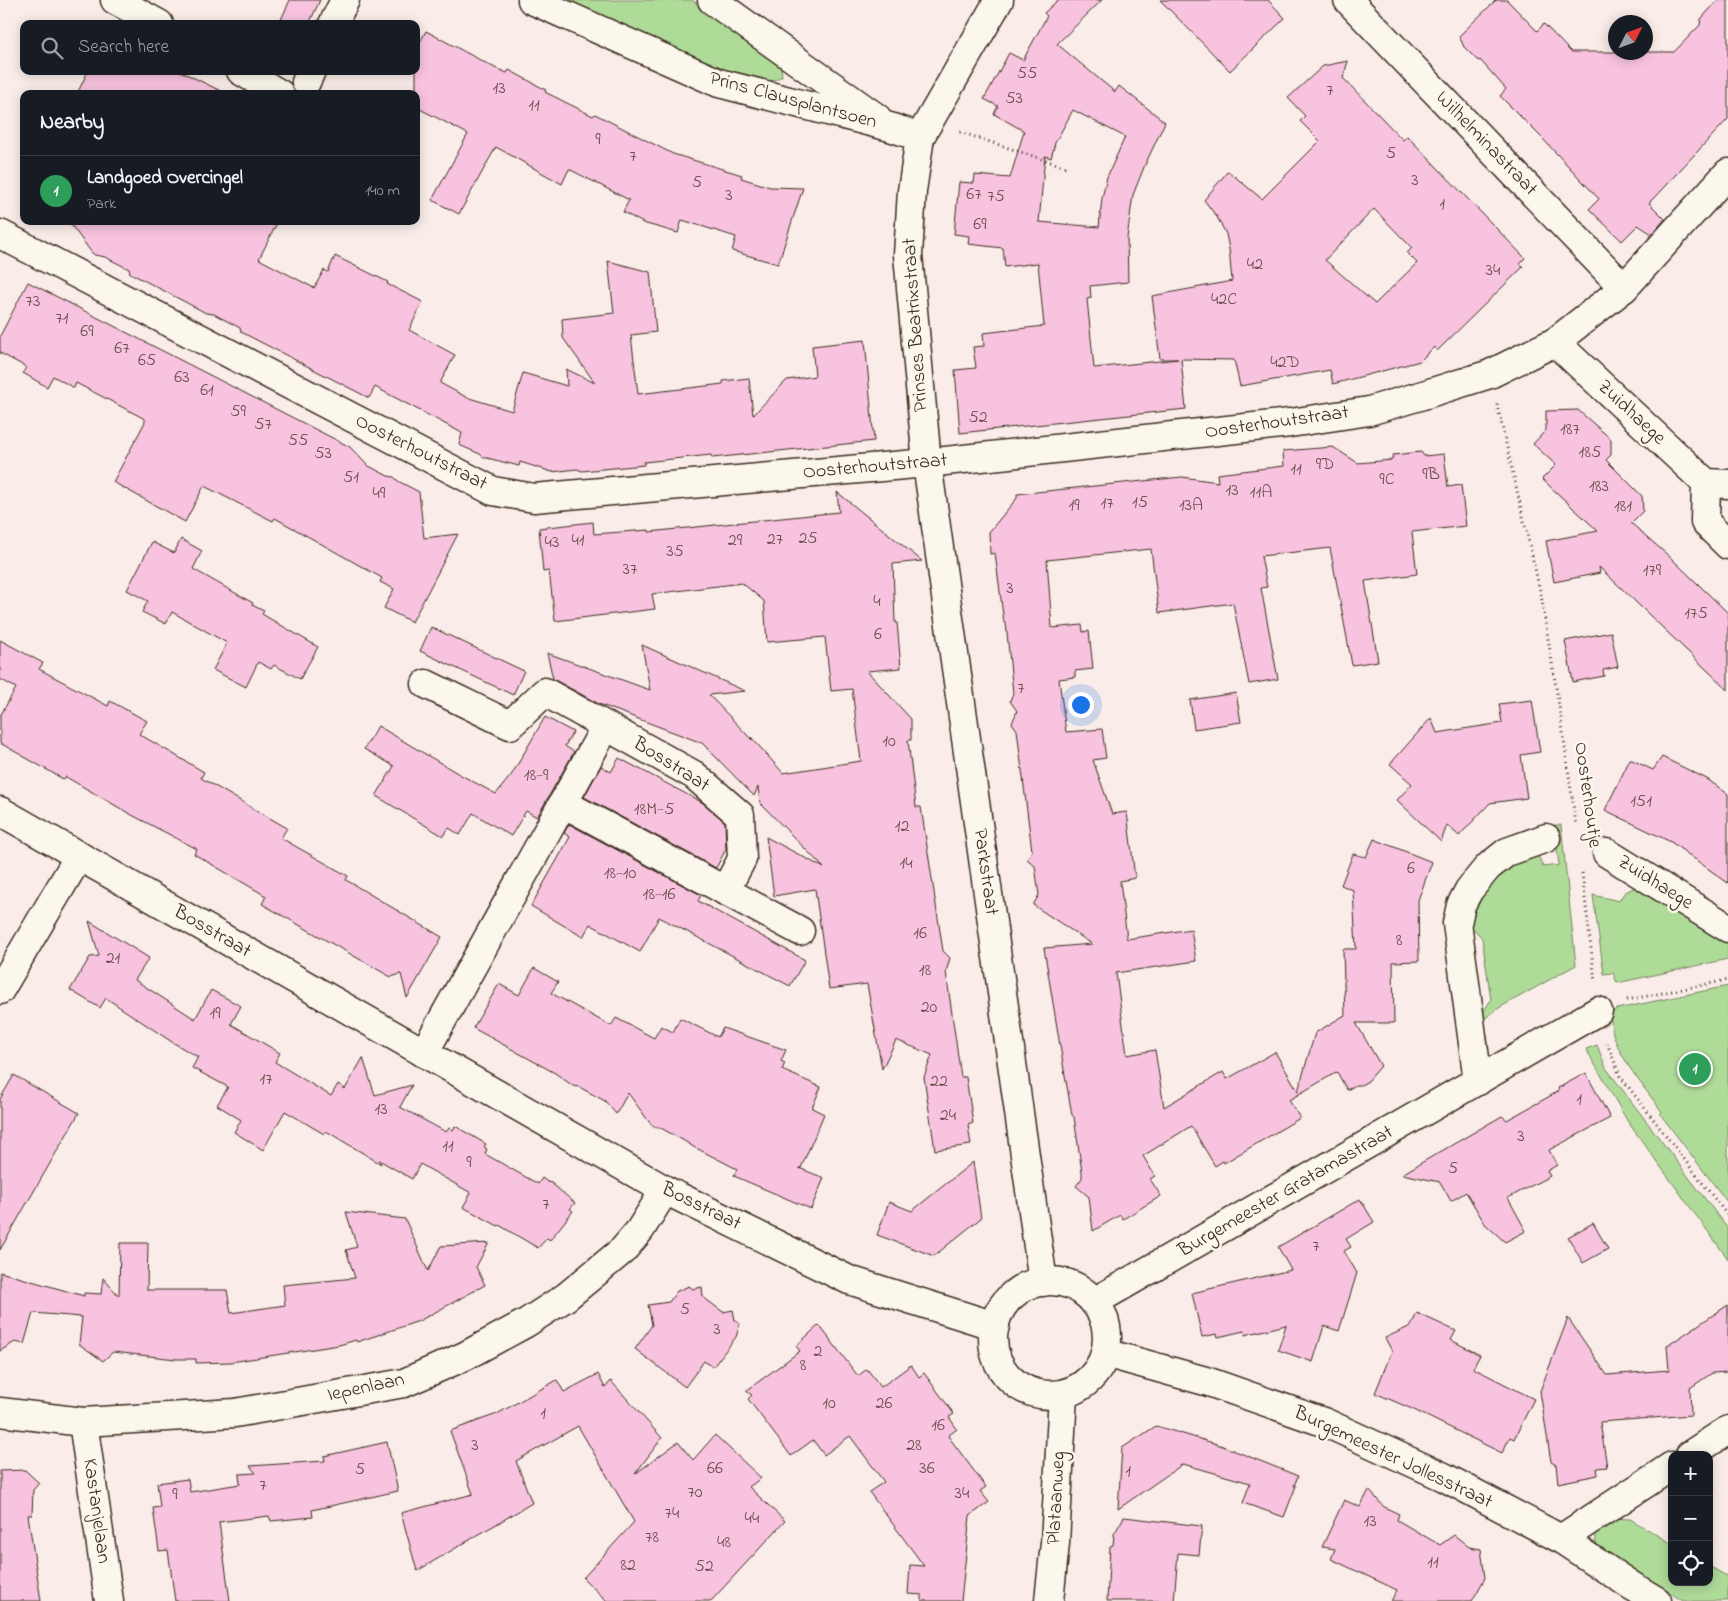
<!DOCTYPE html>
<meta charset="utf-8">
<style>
:root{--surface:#171b24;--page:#242831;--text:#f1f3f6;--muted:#9ea1a6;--line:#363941;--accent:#7c3aed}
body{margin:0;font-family:"Indie Flower",sans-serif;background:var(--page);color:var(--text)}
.controls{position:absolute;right:15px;bottom:15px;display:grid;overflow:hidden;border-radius:10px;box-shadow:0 2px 12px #0003}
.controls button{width:45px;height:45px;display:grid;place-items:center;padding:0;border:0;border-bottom:1px solid var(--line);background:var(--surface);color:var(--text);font:25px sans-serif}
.compass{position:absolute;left:1608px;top:15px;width:45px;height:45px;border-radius:50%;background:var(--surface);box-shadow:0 2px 12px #0003;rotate:48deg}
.you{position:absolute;left:1080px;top:704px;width:18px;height:18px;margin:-12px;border:4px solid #fff;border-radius:50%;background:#1a73e8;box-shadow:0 0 0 8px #1a73e833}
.badge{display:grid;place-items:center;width:32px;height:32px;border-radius:50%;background:var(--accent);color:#fff;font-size:16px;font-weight:700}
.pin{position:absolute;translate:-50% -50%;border:2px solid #fff;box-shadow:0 1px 5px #0006}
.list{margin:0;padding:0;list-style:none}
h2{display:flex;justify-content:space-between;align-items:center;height:65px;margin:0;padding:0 20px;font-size:21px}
h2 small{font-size:16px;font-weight:400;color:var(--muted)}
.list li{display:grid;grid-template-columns:32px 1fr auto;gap:15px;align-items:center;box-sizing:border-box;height:70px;padding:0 20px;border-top:1px solid var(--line)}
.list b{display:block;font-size:19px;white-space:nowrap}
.list p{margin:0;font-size:16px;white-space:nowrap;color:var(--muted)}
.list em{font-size:16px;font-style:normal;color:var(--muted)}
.icon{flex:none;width:28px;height:28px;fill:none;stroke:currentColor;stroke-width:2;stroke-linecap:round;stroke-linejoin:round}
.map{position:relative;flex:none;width:1728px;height:1601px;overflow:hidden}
.search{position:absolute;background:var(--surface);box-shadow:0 2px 12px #0003;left:20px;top:20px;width:400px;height:55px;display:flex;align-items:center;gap:12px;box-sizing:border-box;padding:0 18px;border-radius:10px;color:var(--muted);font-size:19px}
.panel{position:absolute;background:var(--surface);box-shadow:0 2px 12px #0003;left:20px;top:90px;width:400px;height:135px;border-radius:10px}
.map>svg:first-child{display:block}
.green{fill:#afdb99;stroke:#75825c}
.building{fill:#f8c3df;stroke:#3b2a1e;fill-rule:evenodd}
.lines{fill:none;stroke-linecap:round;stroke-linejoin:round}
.minor-casing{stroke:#3b2a1e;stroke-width:31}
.path{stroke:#3b2a1e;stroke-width:3;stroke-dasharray:1 4;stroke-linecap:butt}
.minor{stroke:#fbf7ec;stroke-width:28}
.labels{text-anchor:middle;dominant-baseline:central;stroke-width:5;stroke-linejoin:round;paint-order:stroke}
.number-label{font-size:18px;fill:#6a504e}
.street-label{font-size:20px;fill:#3b2a1e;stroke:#fbf7ec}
</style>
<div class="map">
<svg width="1728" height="1601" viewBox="0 0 1728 1601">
<rect width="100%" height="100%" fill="#faede9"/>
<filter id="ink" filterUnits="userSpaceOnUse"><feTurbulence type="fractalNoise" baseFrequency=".02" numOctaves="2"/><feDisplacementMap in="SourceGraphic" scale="10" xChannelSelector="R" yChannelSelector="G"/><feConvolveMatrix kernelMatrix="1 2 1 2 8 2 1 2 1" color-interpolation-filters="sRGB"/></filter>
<g filter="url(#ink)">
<g class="green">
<path d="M556 0H692L775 59 781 67 782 76 774 80 758 83 721 71Z"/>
<path d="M1554 825H1561L1576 965 1499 1008 1484 1019 1482 1013 1491 1000 1482 938 1471 926 1477 899 1492 873 1537 853 1543 867 1559 865Z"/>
<path d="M1637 886 1728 937V959L1617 983 1613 973 1604 974 1593 895 1619 901 1624 893Z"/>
<path d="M1728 986V1203L1660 1114 1662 1112C1644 1086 1607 1046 1611 1013L1617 1009Z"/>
<path d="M1597 1045 1606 1068 1728 1229V1259L1628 1122 1586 1049Z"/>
<path d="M1609 1518 1630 1519 1672 1544V1582H1709V1566L1728 1577V1601H1683L1600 1549 1596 1543 1594 1533Z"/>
</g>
<g class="building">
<path d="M290 0H320L309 24H279Z"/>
<path d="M1058 0H1102L1057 44 1115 92 1119 86 1165 122 1144 167 1133 195 1127 238 1128 282 1090 286 1091 298 1087 299 1094 368 1178 359H1160L1152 296 1232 281 1229 249 1226 234 1217 217 1204 200 1228 171 1262 199 1320 141 1300 121 1305 116 1288 98 1323 66 1348 61 1343 78 1403 140 1407 136 1525 258 1520 263 1523 267 1437 351 1434 347 1420 361 1333 384 1330 370 1240 386 1234 360 1181 359 1186 409 960 433 955 370 976 368 973 347 984 346 983 333 1044 326 1038 263 1005 267 1003 248 968 244 969 236 954 234 959 182 974 183 975 175 1010 178 1024 131 994 114 998 106 984 99 1009 53 1023 60 1047 16 1044 13ZM1073 110 1125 137 1107 177 1102 198 1099 227 1039 222 1045 156 1051 158 1055 143ZM1374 209 1412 248 1407 253 1417 263 1375 304 1325 260Z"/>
<path d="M1160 0H1268L1285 18 1230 71Z"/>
<path d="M1496 0H1507L1537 31 1544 24 1571 52H1674L1700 25 1701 19 1718 0H1728V119L1649 203 1665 219 1652 234 1638 225 1622 241 1589 209 1599 199 1542 138 1500 96 1506 89 1481 61 1477 60 1464 47 1459 36Z"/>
<path d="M426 31 495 68 507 73 509 70 546 90 545 92 593 116 595 114 673 154 742 175 741 178 770 187 803 188 778 264 732 251 736 237 682 220 678 233 643 223 623 212 629 200 598 184 569 169 562 184 496 147 459 214 432 200 468 134 416 107V49Z"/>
<path d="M88 71H180L227 94H77Z"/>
<path d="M68 221H278L259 259 314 288 324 270 328 272 335 256 388 282 387 284 423 302 409 330 455 355 440 383 466 397 512 411 523 373 567 386 566 369 595 383 563 338 562 319 614 313 608 261 650 272 656 332 631 335 638 394 723 384V381L749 378 753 415 787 380 815 376 812 346 865 340 874 441 712 458 711 455 644 462V465L582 471 577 469 552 472 520 462 519 466 483 457 480 454 459 445 462 433 375 387 369 398 241 332 240 328 214 314 206 313 130 273 129 269 105 257 95 255 92 253Z"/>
<path d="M28 282 350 447 367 465 388 476 394 477 398 481 419 492 424 538 458 534 412 622 384 608 394 589 380 582 382 578 275 518 273 521 204 486 185 522 113 482 145 422V419L76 383 74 388 53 376 47 387 23 373 26 367 0 353V336Z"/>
<path d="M1578 410 1611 439V455L1606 460 1642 496 1643 511 1631 523 1671 558 1728 613V690L1599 567 1600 573 1554 582 1546 541 1598 531 1542 479 1556 465 1533 444 1546 430V411Z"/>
<path d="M1333 447 1358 463 1392 460 1393 455 1421 452 1424 456 1444 454 1448 487 1461 485 1466 526 1412 532 1417 574 1365 581 1378 661 1352 665 1330 548 1261 556 1267 587 1261 588 1278 679 1249 684 1233 603 1159 613 1151 549 1047 560 1052 628 1082 625 1083 632 1089 631 1093 669 1075 671V677L1059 679 1066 732 1102 729 1106 758 1093 760 1112 814 1127 812 1135 878 1120 881 1127 939 1191 929 1196 961 1116 973 1127 1055 1155 1050 1164 1107 1223 1072 1227 1079 1275 1052 1298 1091 1315 1033 1345 1015 1343 949H1356L1353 890 1341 885 1353 854 1366 857 1374 839 1432 862 1418 900 1419 961 1393 962 1394 1023H1356L1381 1066 1368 1081 1361 1085H1356L1347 1090 1337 1072 1289 1100 1300 1118 1224 1163 1223 1161 1215 1166 1191 1126 1143 1156 1155 1176 1150 1179 1161 1196 1123 1219 1120 1215 1093 1231 1089 1197 1076 1186 1082 1178V1172L1074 1117 1072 1115 1063 1064 1044 948 1092 944 1033 905 1039 895 1035 866 1027 859 1032 851 1017 730 1012 723 1017 711 1010 701 1013 693 1006 623H1004L995 553 990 554 989 532 1017 498V494L1182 477 1218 482 1217 474 1284 466 1283 451Z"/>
<path d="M837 492 922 561 893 564 895 622H897L901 668 867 671 911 719V740H908L916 807H921L943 951 950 958 946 972 961 1077H966L973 1123 968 1125 971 1145 935 1150 924 1077 932 1055 896 1040 882 1069 867 984 829 989 815 889 774 896 766 837 824 868 760 803 758 787 754 796 702 743 599 704 553 679 547 653 650 690 642 645 745 691 709 695 752 740 751 737 783 773 861 761 852 689 831 691 825 637 767 642 764 601 742 583 652 594 655 609 555 621 549 571 543 572 539 528 593 522 594 534 649 530V532L839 512Z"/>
<path d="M181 539 202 551 193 569 253 603 252 605 264 611 262 614 318 647 300 679 274 665 271 669 258 662 246 687 213 670 227 643 172 612 166 624 142 612 148 601 127 590 152 542 174 553Z"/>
<path d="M431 627 524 671 513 695 420 651Z"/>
<path d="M1611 632 1618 667 1603 670 1604 676 1573 682 1565 641Z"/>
<path d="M0 640 43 663 39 669 108 706 110 701 147 721 139 734 204 772 201 778 287 828 281 838 348 876 346 880 442 937 407 998 401 974 391 977 262 904 266 896 194 854 197 849 130 814 66 777 63 779 0 743V716L16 688 0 679Z"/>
<path d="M1236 693 1241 722 1194 729 1190 700Z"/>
<path d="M1532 700 1540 752 1521 755 1527 798 1490 803 1459 836 1447 825 1441 842 1397 800 1412 784 1390 764 1431 718 1437 733 1502 723 1499 704Z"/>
<path d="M545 717 573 732 565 746 574 752 537 817 526 811 511 836 473 813 460 835 449 828 443 836 376 796 394 766 364 749 378 726 459 774 496 794 512 774Z"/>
<path d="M1662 757 1707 779 1728 794V883L1671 842 1605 810 1630 759 1653 770Z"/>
<path d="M619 758 703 803 725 822 726 849 716 868 584 797 601 766 611 772Z"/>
<path d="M569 824 701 895 698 901 805 960 790 986 659 917 640 952 590 924 583 937 531 906 570 837 564 833Z"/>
<path d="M89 921 149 958 135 980 195 1019 211 990 241 1006 231 1024 280 1053 275 1062 331 1096 338 1084 345 1089 363 1058 375 1095 412 1085 400 1107 446 1132 449 1128 453 1130 455 1126 486 1144 484 1147 487 1149 485 1154 538 1184 542 1178 549 1183 550 1182 575 1203 570 1209 573 1211 550 1240 547 1238 538 1248 499 1225 498 1226 463 1207 471 1193 420 1164 412 1179 379 1160 381 1164 326 1131 324 1134 285 1111 263 1150 234 1132 241 1120 217 1105 228 1087 192 1068 198 1057 172 1042 106 998 100 1008 70 990 90 957 99 956Z"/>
<path d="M534 968 558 982 551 993 611 1026 616 1018 654 1038 661 1026 673 1032 680 1018 718 1037 723 1028 786 1050 781 1061 785 1063 782 1070 821 1087 812 1108 824 1114 801 1168H799L824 1178 811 1209 734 1176 737 1169 698 1149 695 1148 686 1142 659 1127H655L650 1123 628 1093 616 1114 605 1101 579 1087 573 1086 555 1073 473 1028 499 984 519 995Z"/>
<path d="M1586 1073 1610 1118 1549 1150 1557 1165 1547 1171 1550 1176 1508 1198 1526 1231 1505 1242 1485 1224 1466 1192 1451 1201 1440 1182 1402 1174 1502 1116 1507 1120 1559 1091 1558 1088Z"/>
<path d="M14 1075 79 1113 0 1250V1099Z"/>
<path d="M973 1162 981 1218 934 1256 877 1235 889 1202 912 1211Z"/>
<path d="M1360 1199 1374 1222 1346 1239 1351 1247 1344 1251 1357 1273 1339 1331 1324 1326 1313 1362 1278 1350 1286 1325 1245 1335 1244 1331 1218 1337 1217 1334 1202 1337 1192 1293 1291 1270 1278 1247Z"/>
<path d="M346 1212 405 1219 428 1271 441 1246 489 1243 476 1267 485 1285 419 1321 357 1342 356 1340 339 1345 231 1362 196 1363V1359H176L113 1352 103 1361 79 1344 82 1317 33 1313 24 1344 15 1342 0 1351V1272L84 1296V1293L101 1294 103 1278 119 1296 120 1243H148L147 1290H227L231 1313 285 1305 283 1285 355 1278 346 1250 357 1247Z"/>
<path d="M1593 1223 1608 1249 1583 1263 1568 1237Z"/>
<path d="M689 1286 693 1289 702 1287 703 1297 723 1312 733 1310 735 1320 740 1324 736 1337 713 1367 704 1361 685 1387 635 1349 652 1325 648 1305 669 1302 677 1291Z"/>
<path d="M1728 1305V1372L1712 1373 1690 1388 1691 1415 1600 1422 1607 1467 1597 1468 1598 1475 1558 1483 1556 1465 1551 1462 1540 1391 1568 1318 1607 1375 1669 1370 1667 1346Z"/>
<path d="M1417 1313 1456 1331 1451 1340 1480 1355 1473 1368 1534 1399 1514 1439 1510 1437 1502 1453 1412 1409 1375 1393 1392 1351 1385 1338 1411 1326Z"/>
<path d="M819 1325 858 1376 867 1369 881 1387 911 1365 919 1377 924 1373 954 1414 949 1417 957 1429 948 1436 986 1487 980 1491 989 1502 970 1516 961 1601H922V1595L908 1594 910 1565 924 1566 869 1492 884 1482 850 1436 824 1455 813 1440 791 1456 748 1399 752 1395 746 1391 800 1351 796 1346Z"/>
<path d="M598 1374 605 1388 611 1381 662 1438 635 1474 678 1442 693 1460 715 1435 761 1478 749 1487 785 1521 711 1601H607L583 1578 634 1522 578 1426 516 1461 532 1503 417 1571 401 1513 473 1494 450 1431 497 1414 557 1380 564 1392Z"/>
<path d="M1156 1426 1220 1445 1298 1476 1294 1486H1296L1284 1517 1243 1503 1250 1483 1183 1464 1118 1509 1122 1448Z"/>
<path d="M387 1442 398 1491 312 1510 313 1517 271 1521 269 1516 219 1522 230 1601H175L168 1550 159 1551 153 1508 160 1507 157 1483 188 1479 190 1492 240 1484 239 1474 256 1473 250 1466 325 1461 324 1456Z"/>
<path d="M25 1470 39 1483 33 1490 32 1515H28L41 1601H0V1471Z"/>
<path d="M1369 1490 1384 1507 1399 1514 1397 1520 1440 1545 1454 1535 1469 1547 1481 1549 1485 1578 1472 1601H1391L1397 1590 1331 1559 1335 1549 1322 1547 1344 1500 1360 1507Z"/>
<path d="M1124 1517 1202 1526 1199 1555 1178 1553 1174 1601H1107L1110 1546 1113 1545 1114 1534Z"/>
</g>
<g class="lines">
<defs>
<g id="minor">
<path d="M115 0 159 24"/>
<path d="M532 0 719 83 890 127 920 137"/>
<path d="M712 0 877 118"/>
<path d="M999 0 920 137 912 191 908 255 927 463 1043 1282"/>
<path d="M1348 0 1624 288"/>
<path d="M333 24 345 0"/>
<path d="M241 71 280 94"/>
<path d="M306 82 311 71"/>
<path d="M0 234 493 491 534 498 927 463 1290 423 1369 411 1423 395 1490 374 1555 342 1624 288 1728 173"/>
<path d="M1555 342 1706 483"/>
<path d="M1728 484 1706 483 1705 522 1728 545"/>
<path d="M426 684 510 725 545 692 694 775 740 815 742 859 725 891"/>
<path d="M563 803 800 931"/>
<path d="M0 811 665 1190 849 1280 995 1326"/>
<path d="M1607 853 1728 928"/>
<path d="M0 990 79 856"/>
<path d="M424 1053 606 726"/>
<path d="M1478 1081 1457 923 1461 905 1469 890 1488 867 1507 852 1546 838"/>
<circle cx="1050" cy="1338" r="57"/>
<path d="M1094 1302 1598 1011"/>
<path d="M1105 1353 1209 1382 1326 1423 1444 1477 1561 1539 1632 1586 1657 1601"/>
<path d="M0 1412 83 1422 235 1413 404 1383 465 1356 526 1323 566 1297 623 1250 640 1230 665 1190"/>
<path d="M83 1422 109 1601"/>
<path d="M1690 1455 1728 1430"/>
<path d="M1561 1539 1672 1466"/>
<path d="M1049 1601 1055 1543 1063 1394"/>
</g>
</defs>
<use href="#minor" class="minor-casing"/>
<g class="path">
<path d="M960 132 1069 168"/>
<path d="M1497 404 1541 595 1561 718 1576 825"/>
<path d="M1582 873 1595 981"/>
<path d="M1627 1000 1728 980"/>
<path d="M1607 1043 1620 1076 1728 1216"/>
</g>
<use href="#minor" class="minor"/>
</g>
</g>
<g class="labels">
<g class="number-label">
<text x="1027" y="74">55</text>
<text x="499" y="89">13</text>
<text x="1330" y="91">7</text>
<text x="1014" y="99">53</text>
<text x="534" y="106">11</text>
<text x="598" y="140">9</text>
<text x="1391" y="154">5</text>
<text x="633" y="157">7</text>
<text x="1415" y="181">3</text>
<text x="697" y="183">5</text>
<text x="974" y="195">67</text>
<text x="729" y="196">3</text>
<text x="996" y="197">75</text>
<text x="1442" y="205">1</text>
<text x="980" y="225">69</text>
<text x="1255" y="265">42</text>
<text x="1493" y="271">34</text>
<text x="1224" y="300">42C</text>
<text x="33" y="302">73</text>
<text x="62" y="319">71</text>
<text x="87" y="332">69</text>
<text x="122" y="349">67</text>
<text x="147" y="361">65</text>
<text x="1285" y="363">42D</text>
<text x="182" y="378">63</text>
<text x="207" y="391">61</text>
<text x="238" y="412">59</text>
<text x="978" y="418">52</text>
<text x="263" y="425">57</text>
<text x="1570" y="430">187</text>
<text x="298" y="441">55</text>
<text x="1590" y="453">185</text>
<text x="323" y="454">53</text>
<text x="1325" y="465">9D</text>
<text x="1296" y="470">11</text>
<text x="1431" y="475">9B</text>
<text x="351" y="478">51</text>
<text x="1387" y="480">9C</text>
<text x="1599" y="487">183</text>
<text x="1232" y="491">13</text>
<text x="1261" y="493">11A</text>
<text x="379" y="494">49</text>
<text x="1140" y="503">15</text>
<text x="1107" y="504">17</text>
<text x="1074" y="506">19</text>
<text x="1191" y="506">13A</text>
<text x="1623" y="507">181</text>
<text x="808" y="539">25</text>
<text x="775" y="540">27</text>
<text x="578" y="541">41</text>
<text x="735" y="541">29</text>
<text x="552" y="543">43</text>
<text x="675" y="552">35</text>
<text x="630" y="570">37</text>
<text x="1652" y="571">179</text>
<text x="1010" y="589">3</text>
<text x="877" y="602">4</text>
<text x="1696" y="614">175</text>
<text x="878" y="635">6</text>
<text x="1021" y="689">7</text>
<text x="889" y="742">10</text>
<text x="536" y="776">18-9</text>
<text x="1641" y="802">151</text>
<text x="654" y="810">18M-5</text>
<text x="902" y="827">12</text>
<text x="906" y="864">14</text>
<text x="1411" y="869">6</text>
<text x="620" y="874">18-10</text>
<text x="659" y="895">18-16</text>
<text x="920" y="934">16</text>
<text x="1399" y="941">8</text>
<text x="113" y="959">21</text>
<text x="925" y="971">18</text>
<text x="929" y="1008">20</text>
<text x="215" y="1014">19</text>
<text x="266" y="1080">17</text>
<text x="939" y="1082">22</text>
<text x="1579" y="1100">1</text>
<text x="381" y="1110">13</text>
<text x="948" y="1116">24</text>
<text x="1521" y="1137">3</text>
<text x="448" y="1147">11</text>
<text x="469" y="1163">9</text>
<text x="1453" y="1169">5</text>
<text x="546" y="1205">7</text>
<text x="1316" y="1247">7</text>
<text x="685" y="1310">5</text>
<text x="717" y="1330">3</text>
<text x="818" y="1352">2</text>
<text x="803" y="1366">8</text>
<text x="829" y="1404">10</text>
<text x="884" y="1404">26</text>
<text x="543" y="1414">1</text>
<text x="938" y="1426">16</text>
<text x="475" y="1446">3</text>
<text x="914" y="1446">28</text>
<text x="715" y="1469">66</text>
<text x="927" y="1469">36</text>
<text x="360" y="1470">5</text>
<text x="1128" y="1472">1</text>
<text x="263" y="1486">7</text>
<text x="695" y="1493">70</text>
<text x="962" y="1494">34</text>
<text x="175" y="1495">9</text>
<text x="672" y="1514">74</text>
<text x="752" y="1519">44</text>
<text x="1370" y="1522">13</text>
<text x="652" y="1538">78</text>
<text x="724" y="1543">48</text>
<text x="1433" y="1563">11</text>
<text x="628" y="1566">82</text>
<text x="704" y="1567">52</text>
</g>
<g class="street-label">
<text transform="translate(793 101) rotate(15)">Prins Clausplantsoen</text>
<text transform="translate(1486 144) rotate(46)">Wilhelminastraat</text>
<text transform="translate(916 325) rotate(-94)">Prinses Beatrixstraat</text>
<text transform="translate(1631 413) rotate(43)">Zuidhaege</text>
<text transform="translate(1277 423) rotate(-8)">Oosterhoutstraat</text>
<text transform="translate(421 453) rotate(27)">Oosterhoutstraat</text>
<text transform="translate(875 467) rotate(-5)">Oosterhoutstraat</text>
<text transform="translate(671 765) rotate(32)">Bosstraat</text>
<text transform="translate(1587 795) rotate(82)">Oosterhoutje</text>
<text transform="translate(985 872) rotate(82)">Parkstraat</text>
<text transform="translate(1655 883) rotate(32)">Zuidhaege</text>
<text transform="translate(212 932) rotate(30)">Bosstraat</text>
<text transform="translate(1286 1192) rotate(-30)">Burgemeester Gratamastraat</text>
<text transform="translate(701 1207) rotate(26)">Bosstraat</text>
<text transform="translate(366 1388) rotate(-12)">Iepenlaan</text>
<text transform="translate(1393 1458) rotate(25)">Burgemeester Jollesstraat</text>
<text transform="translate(1057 1498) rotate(-87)">Plataanweg</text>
<text transform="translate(96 1511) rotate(82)">Kastanjelaan</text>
</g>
</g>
</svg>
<div class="controls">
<button>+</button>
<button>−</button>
<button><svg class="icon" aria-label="locate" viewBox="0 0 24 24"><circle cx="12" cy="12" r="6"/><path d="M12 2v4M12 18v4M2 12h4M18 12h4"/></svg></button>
</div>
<svg class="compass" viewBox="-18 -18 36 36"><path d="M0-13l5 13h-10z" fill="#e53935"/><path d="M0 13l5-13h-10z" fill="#9ea1a6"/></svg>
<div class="you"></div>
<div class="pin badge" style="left:1695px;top:1069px;background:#2e9e5b">1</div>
<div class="search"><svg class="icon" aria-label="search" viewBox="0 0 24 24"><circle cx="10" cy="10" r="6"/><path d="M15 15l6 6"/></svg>Search here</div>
<section class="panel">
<h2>Nearby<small></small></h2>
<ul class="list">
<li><span class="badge" style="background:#2e9e5b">1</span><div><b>Landgoed Overcingel</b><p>Park</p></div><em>140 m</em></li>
</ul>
</section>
</div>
